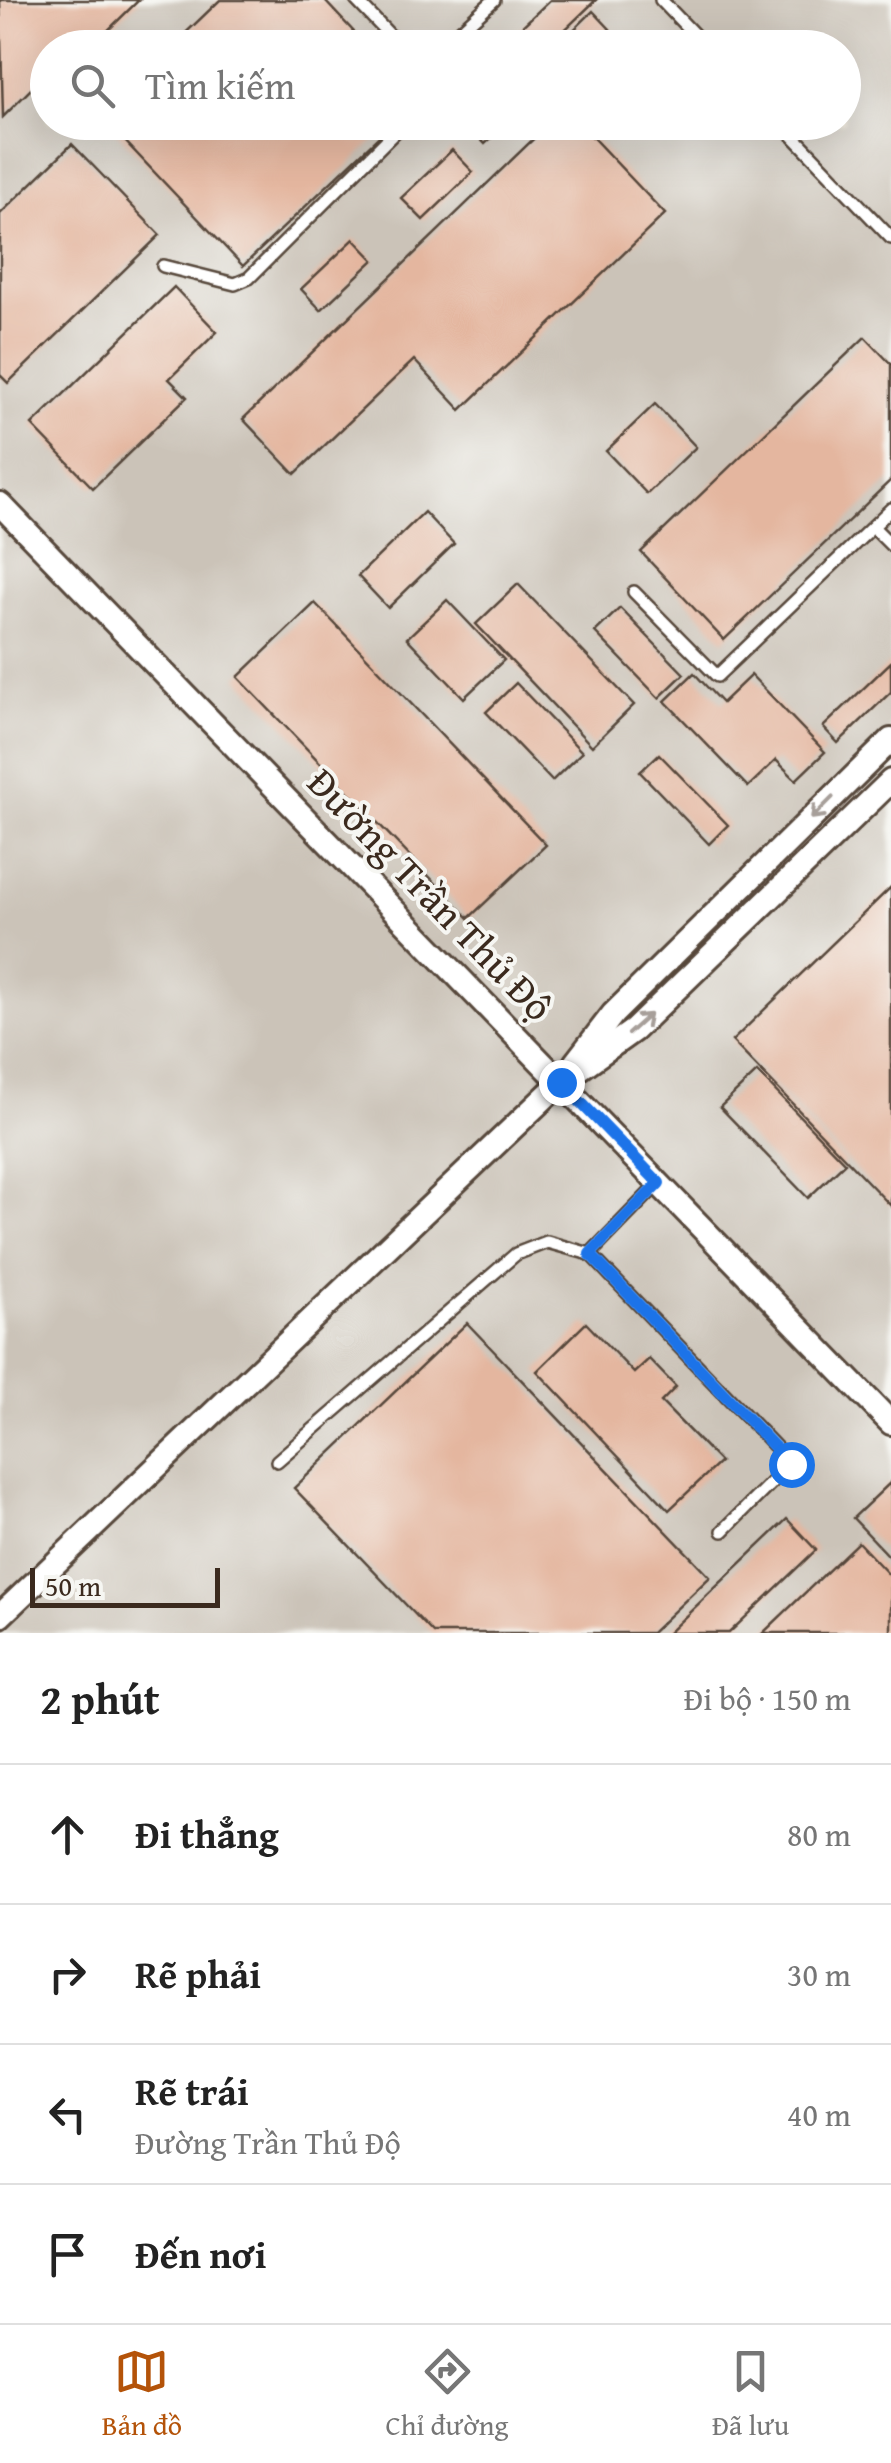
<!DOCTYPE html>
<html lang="vi">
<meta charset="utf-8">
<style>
:root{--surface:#fff;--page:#f6f6f6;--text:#222;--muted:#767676;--line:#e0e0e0;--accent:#b45309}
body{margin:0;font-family:"Gentium Book Plus",serif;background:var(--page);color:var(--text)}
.scale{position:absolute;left:30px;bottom:25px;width:190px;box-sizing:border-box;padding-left:10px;border:5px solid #3b2a1e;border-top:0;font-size:28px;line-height:35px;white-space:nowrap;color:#3b2a1e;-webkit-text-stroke:8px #f6f6f2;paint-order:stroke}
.stop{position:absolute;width:30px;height:30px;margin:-22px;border:8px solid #1a73e8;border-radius:50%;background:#fff}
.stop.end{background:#1a73e8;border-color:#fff;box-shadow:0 2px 10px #0008}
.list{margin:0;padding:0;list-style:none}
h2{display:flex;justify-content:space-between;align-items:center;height:130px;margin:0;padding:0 40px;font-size:42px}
h2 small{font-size:32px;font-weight:400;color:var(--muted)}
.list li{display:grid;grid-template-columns:65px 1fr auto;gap:30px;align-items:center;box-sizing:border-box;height:140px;padding:0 40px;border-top:2px solid var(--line)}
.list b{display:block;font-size:38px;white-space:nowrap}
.list p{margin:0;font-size:32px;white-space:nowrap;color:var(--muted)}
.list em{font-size:32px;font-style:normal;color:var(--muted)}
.icon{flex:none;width:55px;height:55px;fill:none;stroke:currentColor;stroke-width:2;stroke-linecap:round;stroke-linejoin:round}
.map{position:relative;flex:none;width:891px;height:1633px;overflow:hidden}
.search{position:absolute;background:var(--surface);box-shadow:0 10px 40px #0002;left:30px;right:30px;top:30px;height:110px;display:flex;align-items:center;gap:25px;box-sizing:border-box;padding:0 35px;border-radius:55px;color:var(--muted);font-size:38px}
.sheet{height:690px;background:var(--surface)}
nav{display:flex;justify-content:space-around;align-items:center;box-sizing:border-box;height:140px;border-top:2px solid var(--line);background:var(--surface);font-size:28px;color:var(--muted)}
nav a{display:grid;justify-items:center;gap:5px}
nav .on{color:var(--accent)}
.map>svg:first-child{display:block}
.industrial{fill:#cbc3b8;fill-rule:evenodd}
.building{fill:#e4b69f}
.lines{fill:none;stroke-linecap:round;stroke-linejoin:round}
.service-casing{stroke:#57473a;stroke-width:16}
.minor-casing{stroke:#57473a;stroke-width:28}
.service{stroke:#fff;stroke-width:11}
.minor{stroke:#fff;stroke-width:22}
.oneway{stroke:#a79f9a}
.route{stroke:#1a73e8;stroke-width:12}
.labels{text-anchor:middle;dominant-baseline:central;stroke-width:8;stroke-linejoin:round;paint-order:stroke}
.street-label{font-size:40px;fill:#3b2a1e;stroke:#f6f6f2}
</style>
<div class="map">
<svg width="891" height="1633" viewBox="0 0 891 1633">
<rect width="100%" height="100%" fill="#f6f6f2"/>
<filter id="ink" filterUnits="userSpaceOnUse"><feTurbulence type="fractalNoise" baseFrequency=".01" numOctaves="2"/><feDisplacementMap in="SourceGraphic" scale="20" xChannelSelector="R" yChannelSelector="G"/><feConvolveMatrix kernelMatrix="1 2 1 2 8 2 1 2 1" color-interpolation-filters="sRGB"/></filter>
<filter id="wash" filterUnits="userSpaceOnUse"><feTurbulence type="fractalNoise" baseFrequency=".0048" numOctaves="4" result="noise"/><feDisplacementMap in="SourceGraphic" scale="40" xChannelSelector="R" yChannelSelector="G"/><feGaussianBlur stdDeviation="2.25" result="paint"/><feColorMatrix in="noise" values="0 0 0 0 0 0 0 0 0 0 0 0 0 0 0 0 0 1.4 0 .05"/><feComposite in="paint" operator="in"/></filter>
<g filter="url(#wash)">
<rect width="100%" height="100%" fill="#f3e9d6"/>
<path class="industrial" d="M0 0H891V1633H0ZM48 48H844V122H48Z"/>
<g id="blocks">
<g class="building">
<path d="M0 0H139L90 48H48V92L38 82 3 117Z"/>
<path d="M220 0H324L369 48H170Z"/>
<path d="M550 0H596L546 48H533L517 31Z"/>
<path d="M593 11 610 29 591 48H555Z"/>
<path d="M107 122H394L243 266Z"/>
<path d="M480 122H508L485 144 472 130Z"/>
<path d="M551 122H578L665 214 461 410 414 360 295 474 243 419Z"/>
<path d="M72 144 160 235 8 383 0 375V214Z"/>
<path d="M452 150 473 172 423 220 401 198Z"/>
<path d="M354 239 374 260 321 310 301 289Z"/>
<path d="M174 287 217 332 169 379 187 397 93 488 32 425Z"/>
<path d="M865 337 891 364V480L724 640 641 552Z"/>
<path d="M655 404 696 447 647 494 606 451Z"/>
<path d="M424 512 454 544 388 608 358 576Z"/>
<path d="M518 584 634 705 592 746 476 624Z"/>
<path d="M447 600 504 660 464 698 407 638Z"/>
<path d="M315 603 546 845 469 918 238 677Z"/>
<path d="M620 608 684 674 659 698 595 632Z"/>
<path d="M891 662V692L838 743 823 727Z"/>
<path d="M694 673 722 703 751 675 825 752 796 780 776 760 748 787 665 701Z"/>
<path d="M516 683 582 752 552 781 486 712Z"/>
<path d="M659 754 728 825 709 844 640 772Z"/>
<path d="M891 887V1206L732 1041Z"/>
<path d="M757 1072 845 1163 808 1198 720 1107Z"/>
<path d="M467 1323 710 1577 651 1633H433L294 1488Z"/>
<path d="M586 1323 634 1373 649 1359 676 1387 661 1402 720 1462 669 1510 537 1371Z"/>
<path d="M891 1482V1558L853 1518Z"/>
<path d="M787 1519 816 1550 729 1633H668Z"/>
<path d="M858 1542 891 1577V1633H763Z"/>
</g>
</g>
</g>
<g filter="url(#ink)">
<use href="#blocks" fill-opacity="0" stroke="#57473a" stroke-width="2.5"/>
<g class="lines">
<defs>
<g id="service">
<path d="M356 0 402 48"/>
<path d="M661 0 707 48"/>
<path d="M441 48 494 0"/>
<path d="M780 122 891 238"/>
<path d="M163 266 235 284 249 278 405 122"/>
<path d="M873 527 891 545"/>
<path d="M634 592 717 676 891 509"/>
<path d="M590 1254 659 1183"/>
<path d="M277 1461 516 1254 547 1242 590 1254 791 1463 723 1531"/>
</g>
<g id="minor">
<path d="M0 504 891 1423"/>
<path d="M575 1063 613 1014 891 740"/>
<path d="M0 1616 561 1082 634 1030 891 781"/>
</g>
</defs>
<use href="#service" class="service-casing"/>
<use href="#minor" class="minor-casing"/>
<use href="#service" class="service"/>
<use href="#minor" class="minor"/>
</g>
<defs><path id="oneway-shaft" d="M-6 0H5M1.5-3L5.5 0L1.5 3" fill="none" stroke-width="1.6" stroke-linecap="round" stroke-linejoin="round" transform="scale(2.5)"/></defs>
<g class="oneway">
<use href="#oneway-shaft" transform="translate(822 808) rotate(135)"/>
<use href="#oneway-shaft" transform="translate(639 1024) rotate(-42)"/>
</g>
</g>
<g class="lines" filter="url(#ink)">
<path class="route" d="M561 1082 659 1183 590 1254 791 1464"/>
</g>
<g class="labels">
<g class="street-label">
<text transform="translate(431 894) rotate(46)">Đường Trần Thủ Độ</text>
</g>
</g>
</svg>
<div class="scale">50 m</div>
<div class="stop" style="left:791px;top:1464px"></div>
<div class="stop end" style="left:561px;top:1082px"></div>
<div class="search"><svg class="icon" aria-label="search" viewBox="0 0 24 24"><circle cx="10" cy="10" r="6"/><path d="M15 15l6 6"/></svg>Tìm kiếm</div>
</div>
<section class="sheet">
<h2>2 phút<small>Đi bộ · 150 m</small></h2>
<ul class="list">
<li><svg class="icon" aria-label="ahead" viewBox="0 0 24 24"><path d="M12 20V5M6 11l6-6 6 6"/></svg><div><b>Đi thẳng</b></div><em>80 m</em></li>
<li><svg class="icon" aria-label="right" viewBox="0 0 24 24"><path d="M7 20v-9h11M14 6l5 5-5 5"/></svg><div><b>Rẽ phải</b></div><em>30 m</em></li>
<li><svg class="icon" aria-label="left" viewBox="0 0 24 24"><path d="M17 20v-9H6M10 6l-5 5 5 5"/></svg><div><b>Rẽ trái</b><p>Đường Trần Thủ Độ</p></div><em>40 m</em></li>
<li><svg class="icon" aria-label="arrive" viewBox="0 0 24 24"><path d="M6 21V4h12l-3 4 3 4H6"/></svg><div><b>Đến nơi</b></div></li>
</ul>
</section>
<nav>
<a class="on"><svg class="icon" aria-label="map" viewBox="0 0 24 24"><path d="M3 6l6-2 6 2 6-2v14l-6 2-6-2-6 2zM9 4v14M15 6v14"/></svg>Bản đồ</a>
<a><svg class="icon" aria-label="directions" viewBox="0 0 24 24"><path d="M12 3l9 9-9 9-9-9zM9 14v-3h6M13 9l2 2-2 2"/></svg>Chỉ đường</a>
<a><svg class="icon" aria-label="saved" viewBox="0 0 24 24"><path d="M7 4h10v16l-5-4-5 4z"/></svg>Đã lưu</a>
</nav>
